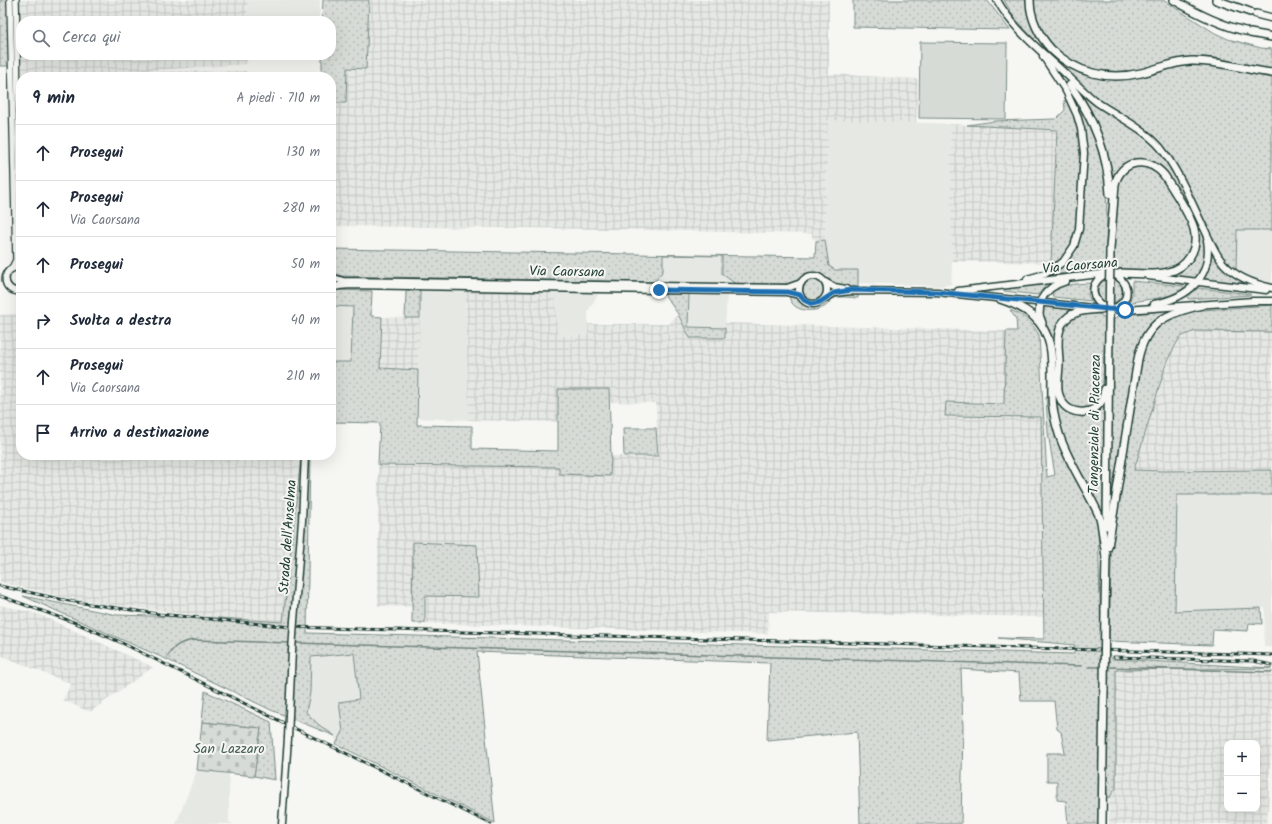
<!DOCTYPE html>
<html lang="it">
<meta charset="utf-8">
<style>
:root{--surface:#fff;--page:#f6f6f7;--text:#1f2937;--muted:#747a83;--line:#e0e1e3}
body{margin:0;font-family:Kalam,sans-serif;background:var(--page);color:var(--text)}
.controls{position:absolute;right:12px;bottom:12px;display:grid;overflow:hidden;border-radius:8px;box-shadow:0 4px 16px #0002}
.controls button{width:36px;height:36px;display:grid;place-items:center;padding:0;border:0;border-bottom:1px solid var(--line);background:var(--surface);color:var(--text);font:20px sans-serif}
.stop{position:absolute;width:12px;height:12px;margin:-9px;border:3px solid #1f6fb2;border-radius:50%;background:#fff}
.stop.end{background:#1f6fb2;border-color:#fff;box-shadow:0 1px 4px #0008}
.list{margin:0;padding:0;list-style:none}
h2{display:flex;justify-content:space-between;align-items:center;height:52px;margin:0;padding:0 16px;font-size:17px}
h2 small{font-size:13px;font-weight:400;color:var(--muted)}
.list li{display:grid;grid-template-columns:26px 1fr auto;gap:12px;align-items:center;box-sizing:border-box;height:56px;padding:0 16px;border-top:1px solid var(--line)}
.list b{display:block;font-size:15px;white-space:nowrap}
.list p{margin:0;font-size:13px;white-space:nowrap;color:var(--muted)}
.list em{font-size:13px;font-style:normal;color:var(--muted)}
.icon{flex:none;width:22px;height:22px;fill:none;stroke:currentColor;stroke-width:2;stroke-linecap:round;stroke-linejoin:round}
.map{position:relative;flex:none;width:1272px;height:824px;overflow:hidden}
.search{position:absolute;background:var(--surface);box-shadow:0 4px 16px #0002;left:16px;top:16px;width:320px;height:44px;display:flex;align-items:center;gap:10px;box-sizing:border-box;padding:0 14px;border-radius:16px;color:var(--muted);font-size:15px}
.panel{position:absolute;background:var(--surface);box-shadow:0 4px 16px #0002;left:16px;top:72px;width:320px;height:388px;border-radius:16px}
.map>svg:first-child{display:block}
.built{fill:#e6e8e4}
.industrial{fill:url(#industrial-grid);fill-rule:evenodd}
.grass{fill:url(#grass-dots);stroke:#7a8c85}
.cemetery{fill:url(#cemetery-stones);stroke:#7a8c85}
.pitch{fill:#d6dbd6;stroke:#7a8c85}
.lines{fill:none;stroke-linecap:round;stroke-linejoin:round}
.stream{stroke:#72847d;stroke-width:1.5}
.secondary-casing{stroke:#1f3d34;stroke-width:8}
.primary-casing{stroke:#1f3d34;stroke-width:9}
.highway-casing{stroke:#1f3d34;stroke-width:10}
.secondary{stroke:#f6f6f2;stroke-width:5.5}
.primary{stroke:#f6f6f2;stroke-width:6}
.highway{stroke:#f6f6f2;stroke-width:7}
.rail-casing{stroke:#1f3d34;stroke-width:3}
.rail{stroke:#f6f6f2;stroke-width:1.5;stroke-dasharray:4.5;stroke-linecap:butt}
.primary-bridge-casing{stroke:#1f3d34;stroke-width:9;stroke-linecap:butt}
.highway-bridge-casing{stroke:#1f3d34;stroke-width:10;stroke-linecap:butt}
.primary-bridge{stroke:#f6f6f2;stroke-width:6}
.highway-bridge{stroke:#f6f6f2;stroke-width:7}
.route{stroke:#1f6fb2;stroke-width:5}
.labels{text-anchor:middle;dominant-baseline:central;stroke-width:4;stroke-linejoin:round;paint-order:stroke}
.street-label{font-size:14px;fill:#1f3d34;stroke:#f6f6f2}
.park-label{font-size:14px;fill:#445d54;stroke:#f6f6f2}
</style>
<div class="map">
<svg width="1272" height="824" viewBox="0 0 1272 824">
<defs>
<pattern id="industrial-grid" width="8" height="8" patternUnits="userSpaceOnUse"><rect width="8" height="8" fill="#e6e8e4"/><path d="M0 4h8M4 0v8" fill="none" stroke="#c5c8c4"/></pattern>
<pattern id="grass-dots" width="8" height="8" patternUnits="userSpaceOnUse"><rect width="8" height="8" fill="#d6dbd6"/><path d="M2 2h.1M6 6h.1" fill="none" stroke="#b7bdb8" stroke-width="1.8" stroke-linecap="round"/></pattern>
<pattern id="cemetery-stones" width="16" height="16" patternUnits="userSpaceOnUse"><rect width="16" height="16" fill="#d6dbd6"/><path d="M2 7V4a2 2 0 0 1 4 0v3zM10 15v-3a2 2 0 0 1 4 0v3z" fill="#b7bdb8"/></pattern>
</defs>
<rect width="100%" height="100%" fill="#f6f6f2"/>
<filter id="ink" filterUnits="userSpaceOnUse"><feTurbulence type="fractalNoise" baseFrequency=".025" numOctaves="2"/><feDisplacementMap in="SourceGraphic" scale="8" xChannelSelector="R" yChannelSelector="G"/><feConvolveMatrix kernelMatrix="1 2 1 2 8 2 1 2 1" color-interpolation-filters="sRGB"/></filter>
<g filter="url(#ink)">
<g class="built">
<path d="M248 0H320L319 21H247Z"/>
<path d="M828 119 950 124 953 243 951 284 942 286 858 283V270H835L829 266 825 240Z"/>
<path d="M1237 230H1272V283H1262L1249 279 1236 270Z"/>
<path d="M663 255 723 256 722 274 736 284 654 282 663 271Z"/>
<path d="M420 291H465L469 420 417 418Z"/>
<path d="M555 293H599L588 311V335L556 336Z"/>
<path d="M689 294 727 295 725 328 688 327Z"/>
<path d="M331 306 353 307 351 363 331 362Z"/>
<path d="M1272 494V647H1264L1265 608 1175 611 1176 495Z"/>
<path d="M354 653 359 699 339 702 343 732 336 744 335 736 319 725 306 712 310 693 311 656Z"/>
<path d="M197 770 229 773V822L233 824H176Z"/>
</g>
<g class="industrial">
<path d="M12 0H248L247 21H21V55H247V64L125 72 247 71V77H21V179L14 74Z"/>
<path d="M323 0H829V74L918 79 916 123 828 120 825 240 816 241 812 237V234L607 229 335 226 331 228V77H322V55H331V21H322Z"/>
<path d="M950 124 1057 130 1051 263 952 261Z"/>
<path d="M465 291 555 293 557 336 588 335V324H669L678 314 690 338H725V323L1006 331 1004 404 946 402 1041 417 1044 617 769 612 768 634 425 623V596L476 545 413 542 412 607 378 606V465L560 467 559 473 610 476 611 456H658L656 403 609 402V389H558L559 422 469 420Z"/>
<path d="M21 314V455H310V457H301L283 622 218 618 75 600 0 582V315Z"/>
<path d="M382 317 420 318 418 370 380 368Z"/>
<path d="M1195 331H1272V470L1167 471 1134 470 1167 361 1180 337Z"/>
<path d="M0 605 38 614 153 667 90 712 63 700 71 684 0 655Z"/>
<path d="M1272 668V737L1267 824H1109V798L1116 788V670ZM1227 743H1257V809H1227Z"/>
</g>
<g class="grass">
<path d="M0 0H10L11 66H0Z"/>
<path d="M323 0H369L366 69 347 68 346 103H331V77H322V55H331V21H322Z"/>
<path d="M853 0H987L1010 30 853 27Z"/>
<path d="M1004 0H1027L1038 35 1034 39 1013 16Z"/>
<path d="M1031 0H1163L1215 33 1228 39 1261 48 1272 49V71L1214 60 1114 74 1084 69 1055 50 1038 27Z"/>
<path d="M1056 57 1066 66 1081 72 1100 77 1177 65 1202 64 1272 75V230H1237L1236 270 1221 255 1214 244 1178 171 1137 124 1098 99 1087 91 1080 85Z"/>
<path d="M1078 90 1092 101 1133 127 1154 145 1171 167 1204 234C1207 251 1206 265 1196 279L1168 275 1175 272 1197 240 1160 167 1156 164 1144 160 1113 178C1108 146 1095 116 1078 90Z"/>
<path d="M1070 91C1080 107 1091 124 1097 143 1110 184 1107 225 1105 268L1050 275V274L1058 270 1065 264 1075 250 1080 236 1085 159 1069 92Z"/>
<path d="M1064 100 1072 107 1077 122 1081 149 1077 227 1073 245 1064 258 1054 266 1051 263 1057 130 967 125 995 121 1056 119 1065 110Z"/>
<path d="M1145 165 1162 176 1190 224 1193 235 1192 246 1187 256 1174 268 1157 271 1114 268C1114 250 1112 189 1121 176 1126 168 1136 165 1145 165Z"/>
<path d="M825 240 829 266 835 270H858V298C852 298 839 295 833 299 830 301 828 305 824 307 815 312 798 312 792 303 788 298 789 290 789 284H736L722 274V256L663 255V271L654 282 335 276 331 275V249L815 257 816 241Z"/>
<path d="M1210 244 1244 282V284L1201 279Z"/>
<circle cx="1110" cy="291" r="12"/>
<path d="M1132 281 1184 286V288C1166 300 1149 298 1129 303L1132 294Z"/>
<path d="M1088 283 1090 284 1088 295 1091 301 1053 297 1052 293C1063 284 1075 284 1088 283Z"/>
<path d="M1047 284 1038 295 1003 291 1005 289Z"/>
<path d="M1198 288 1250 294 1251 295 1188 299 1187 297Z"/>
<path d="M336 290 372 291 371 316 382 317 380 368 418 370 417 425 472 426V449L558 451V389H609L611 456 610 476 559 474V467L378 465 380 423 331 422V362H351L353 307 331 306V291Z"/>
<path d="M406 291H420V318H405Z"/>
<path d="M664 294H689L688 327 725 328V338H690L678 314Z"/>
<path d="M1272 305V332L1195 331 1180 337 1167 361 1134 470 1163 471 1272 470V495H1177L1175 611 1261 608 1262 624 1249 623 1248 631 1213 629 1212 645 1109 641 1112 534 1142 352 1150 333 1164 320 1189 311Z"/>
<path d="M1042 306 1077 309 1062 320 1056 392 1076 414 1104 403 1103 515 1066 445 1058 419 1044 324 1042 318Z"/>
<path d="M1010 310C1025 316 1031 321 1039 335L1047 477 1055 475 1048 433 1046 397H1050L1074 473 1098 523 1101 640 1112 659 1272 668 1116 670V788L1109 798 1100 778 1098 824H1068L1066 801 1057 800V781H1047V753H1065L1061 732 1057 729 1054 701H1021L1019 673 961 669 963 728 961 824H860L857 732 767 740 770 663 477 652 495 823 336 744 343 732 339 702 359 699 354 653 311 657 310 693 306 712 319 725 335 736 271 710 168 660 23 596 117 615 218 618 283 622 301 457H310L307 633 1074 654 1075 645 998 638 1044 639 1041 417 945 416 946 402 1004 404 1006 331H1017L1016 319Z"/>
<path d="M1170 310 1152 324 1139 342 1110 507 1113 321 1117 316Z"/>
<path d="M1088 313 1100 314 1105 320 1103 388C1100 405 1081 419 1067 404 1064 401 1061 394 1060 390 1058 382 1060 332 1064 325 1069 317 1079 315 1088 313Z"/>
<path d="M623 428H656L658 456H624Z"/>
<path d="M413 542 477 545 479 597 425 596V623H412Z"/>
<path d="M205 691 271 722 275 780 254 776 261 728 202 722Z"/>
</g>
<path class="cemetery" d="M202 722 261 728 254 776 197 770Z"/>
<path class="pitch" d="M920 42 1007 43 1006 119 919 118Z"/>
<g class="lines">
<g class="stream">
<path d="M294 643 1082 666"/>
<path d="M167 657C175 645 179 643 193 640L290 643"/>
<path d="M1088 667H1102"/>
<path d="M1106 667 1272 672"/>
</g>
<defs>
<g id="secondary">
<path d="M10 0 16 260 12 268"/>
<path d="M16 0 21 250"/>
</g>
<g id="primary">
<path d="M997 0C1014 31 1044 53 1069 77 1079 86 1087 95 1098 103 1119 117 1143 128 1160 147 1179 171 1191 202 1205 230 1210 241 1215 254 1224 264 1237 278 1254 284 1272 288"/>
<path d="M21 267C0 265 1 294 21 291"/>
<path d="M1104 275C1088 285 1091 300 1107 309"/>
<path d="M1148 276 1266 290"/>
<circle cx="813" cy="290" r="14"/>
<path d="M331 277 343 281 787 288 801 283"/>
<path d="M1027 279 1045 274 1063 262 1074 246 1079 229 1084 153 1081 129 1077 115 1066 91 1043 56"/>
<path d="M825 282 834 287 846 289"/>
<path d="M331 288 339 286 351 285 787 292 800 295"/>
<path d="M958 291 1108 273 1125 274"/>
<path d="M823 300 834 293 851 291 937 292 1093 308"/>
<path d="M1040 302C1045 291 1055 284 1066 281"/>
<path d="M1154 304C1188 298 1213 277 1207 240"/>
<path d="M1106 309 1125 310 1253 301H1272"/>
<path d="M1112 309C1132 302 1131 282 1112 273"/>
<path d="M294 621 302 521 305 455"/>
<path d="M289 715 292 651"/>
<path d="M282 824 288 738"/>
</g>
<g id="highway">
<path d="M1030 0C1030 18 1039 36 1051 49 1075 73 1108 81 1141 73 1158 69 1173 62 1191 61 1218 60 1245 70 1272 73"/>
<path d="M1174 0C1196 13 1220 25 1245 31"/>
<path d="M1216 0 1250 12"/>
<path d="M1256 14 1272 18"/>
<path d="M1250 33 1272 37"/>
<path d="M1070 85C1093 117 1108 154 1110 194"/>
<path d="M1110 249 1115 184C1122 159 1148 156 1164 175 1173 189 1190 214 1194 229 1199 249 1187 268 1168 272 1154 276 1136 273 1121 273"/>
<path d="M1000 299C1012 303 1025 308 1034 317 1057 338 1051 368 1052 395 1052 408 1055 421 1059 434 1068 462 1086 487 1098 513L1101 522 1106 557"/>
<path d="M1040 302 1039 315 1042 323"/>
<path d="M1101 309C1089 310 1075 310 1066 319 1063 322 1061 325 1060 329 1056 340 1059 352 1059 363 1059 372 1057 381 1058 390 1058 394 1060 398 1062 402 1071 416 1094 416 1102 400 1104 397 1104 393 1105 389"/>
<path d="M1107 526 1109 329"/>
<path d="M1108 547 1138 359C1146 321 1168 313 1202 305"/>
<path d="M1105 610 1106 554"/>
<path d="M1102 824 1104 689"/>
</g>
</defs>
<use href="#secondary" class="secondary-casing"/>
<use href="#primary" class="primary-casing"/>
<use href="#highway" class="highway-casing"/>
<use href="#secondary" class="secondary"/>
<use href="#primary" class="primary"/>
<use href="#highway" class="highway"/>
<defs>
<g id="rail">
<path d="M0 586 69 601 159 614 291 627 1272 655"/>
<path d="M0 596 76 623 120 642 284 723"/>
<path d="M1114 657 1253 661 1272 665"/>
<path d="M292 727 491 824"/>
</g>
</defs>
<use href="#rail" class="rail-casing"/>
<use href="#rail" class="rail"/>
<defs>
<g id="primary-bridge">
<path d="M292 651 294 621"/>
<path d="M288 738 289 715"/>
</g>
<g id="highway-bridge">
<path d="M1109 329 1110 251"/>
<path d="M1104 689 1105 610"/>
</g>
</defs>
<use href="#primary-bridge" class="primary-bridge-casing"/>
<use href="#highway-bridge" class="highway-bridge-casing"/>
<use href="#primary-bridge" class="primary-bridge"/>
<use href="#highway-bridge" class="highway-bridge"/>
</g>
</g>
<g class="lines" filter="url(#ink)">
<path class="route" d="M659 290 788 292 800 295 804 300 812 304 820 302 834 293 851 290 937 292 1108 309 1125 310"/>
</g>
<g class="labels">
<g class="street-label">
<text transform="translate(1080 266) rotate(-5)">Via Caorsana</text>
<text transform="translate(567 272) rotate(1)">Via Caorsana</text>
<text transform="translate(1095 424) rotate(-89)">Tangenziale di Piacenza</text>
<text transform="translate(288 537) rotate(-86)">Strada dell'Anselma</text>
</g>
<g class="park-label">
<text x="229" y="749">San Lazzaro</text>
</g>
</g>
</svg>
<div class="controls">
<button>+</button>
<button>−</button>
</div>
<div class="stop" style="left:1125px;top:310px"></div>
<div class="stop end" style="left:659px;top:290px"></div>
<div class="search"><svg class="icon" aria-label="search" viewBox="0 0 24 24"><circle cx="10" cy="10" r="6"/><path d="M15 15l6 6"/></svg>Cerca qui</div>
<section class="panel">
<h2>9 min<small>A piedi · 710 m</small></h2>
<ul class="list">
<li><svg class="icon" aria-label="ahead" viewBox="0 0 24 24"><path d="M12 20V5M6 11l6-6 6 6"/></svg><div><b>Prosegui</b></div><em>130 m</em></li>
<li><svg class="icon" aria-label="ahead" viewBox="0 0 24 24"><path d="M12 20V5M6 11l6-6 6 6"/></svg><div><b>Prosegui</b><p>Via Caorsana</p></div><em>280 m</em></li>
<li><svg class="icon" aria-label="ahead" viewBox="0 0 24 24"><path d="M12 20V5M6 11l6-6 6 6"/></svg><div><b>Prosegui</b></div><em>50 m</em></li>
<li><svg class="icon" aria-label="right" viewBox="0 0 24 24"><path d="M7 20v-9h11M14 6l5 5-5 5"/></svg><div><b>Svolta a destra</b></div><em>40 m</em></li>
<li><svg class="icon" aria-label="ahead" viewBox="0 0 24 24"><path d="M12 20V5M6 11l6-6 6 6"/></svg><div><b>Prosegui</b><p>Via Caorsana</p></div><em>210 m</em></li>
<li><svg class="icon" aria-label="arrive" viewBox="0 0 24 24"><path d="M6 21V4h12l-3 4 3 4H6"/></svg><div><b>Arrivo a destinazione</b></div></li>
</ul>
</section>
</div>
